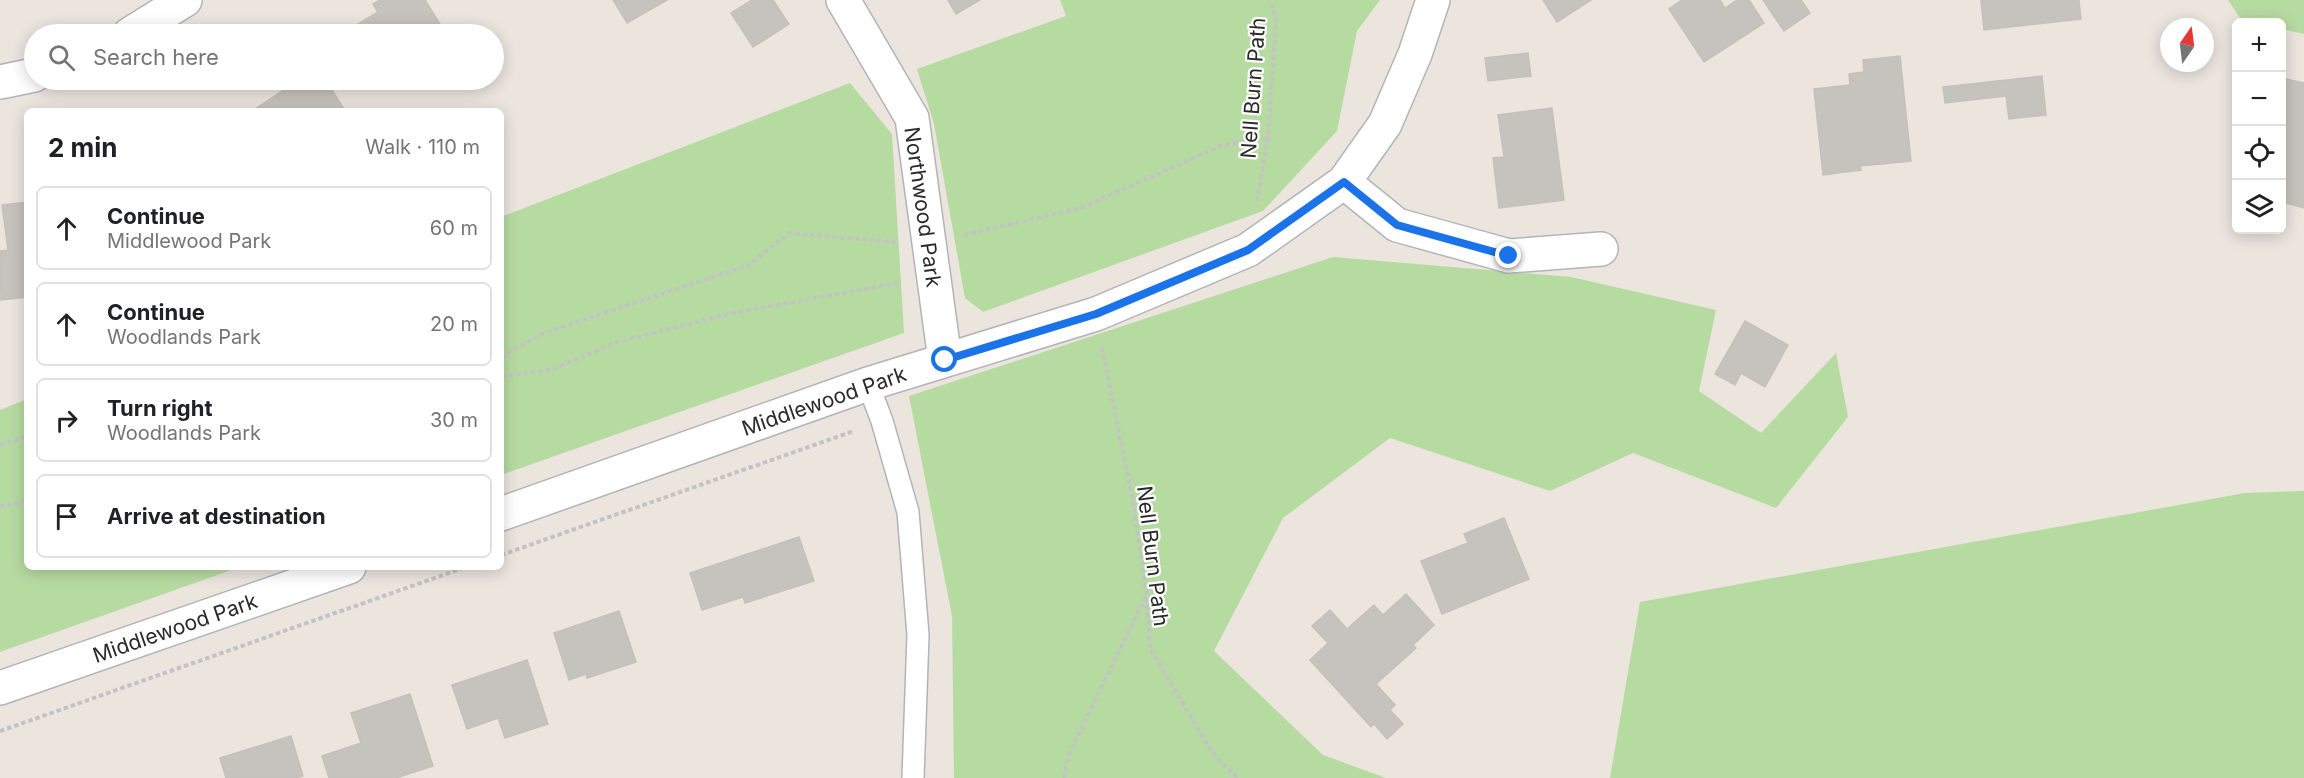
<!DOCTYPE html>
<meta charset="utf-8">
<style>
:root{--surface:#fff;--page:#f6f6f6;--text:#202124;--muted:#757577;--line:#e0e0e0}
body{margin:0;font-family:Inter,sans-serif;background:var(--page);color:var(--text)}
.controls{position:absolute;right:18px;top:18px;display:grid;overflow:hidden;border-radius:9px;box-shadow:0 3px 15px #0003}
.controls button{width:54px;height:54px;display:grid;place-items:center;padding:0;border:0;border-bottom:2px solid var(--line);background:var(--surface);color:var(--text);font:30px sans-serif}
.compass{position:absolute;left:2160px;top:18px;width:54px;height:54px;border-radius:50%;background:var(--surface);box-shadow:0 3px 15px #0003;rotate:14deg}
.stop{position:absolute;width:18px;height:18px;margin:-14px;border:4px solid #1a73e8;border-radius:50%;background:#fff}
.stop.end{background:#1a73e8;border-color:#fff;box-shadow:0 2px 6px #0008}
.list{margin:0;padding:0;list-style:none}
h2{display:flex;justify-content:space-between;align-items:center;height:78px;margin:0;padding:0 24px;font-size:26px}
h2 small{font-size:20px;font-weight:400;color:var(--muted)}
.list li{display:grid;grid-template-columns:39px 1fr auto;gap:18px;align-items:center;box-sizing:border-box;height:84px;margin:0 12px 12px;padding:0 12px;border:2px solid var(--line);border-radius:9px}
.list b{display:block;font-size:22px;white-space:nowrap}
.list p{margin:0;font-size:20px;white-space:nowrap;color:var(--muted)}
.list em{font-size:20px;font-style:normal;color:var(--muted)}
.icon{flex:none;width:33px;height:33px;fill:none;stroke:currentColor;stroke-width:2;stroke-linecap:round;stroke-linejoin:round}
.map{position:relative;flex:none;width:2304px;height:778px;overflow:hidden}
.search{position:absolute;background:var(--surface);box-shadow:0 3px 15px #0003;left:24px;top:24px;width:480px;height:66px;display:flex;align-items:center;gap:15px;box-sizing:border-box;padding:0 21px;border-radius:33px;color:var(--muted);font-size:22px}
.panel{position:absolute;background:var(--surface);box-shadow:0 3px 15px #0003;left:24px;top:108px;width:480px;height:462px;border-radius:9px}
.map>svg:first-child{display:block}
.green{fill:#b6dba1}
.building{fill:#c6c2bd;stroke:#c6c1b8;stroke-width:1.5}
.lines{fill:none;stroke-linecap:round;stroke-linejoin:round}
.lane-casing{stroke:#b2b4bc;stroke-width:24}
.street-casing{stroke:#b2b4bc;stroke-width:36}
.path{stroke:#c3c3c3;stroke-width:4;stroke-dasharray:4.5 3;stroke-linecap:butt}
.lane{stroke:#fff;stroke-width:21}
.street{stroke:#fff;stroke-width:33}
.route{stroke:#1a73e8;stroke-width:8}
.labels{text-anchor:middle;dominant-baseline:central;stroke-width:4.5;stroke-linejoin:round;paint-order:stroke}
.street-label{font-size:21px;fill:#2a2a2a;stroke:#fff}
</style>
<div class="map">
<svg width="2304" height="778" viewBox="0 0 2304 778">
<rect width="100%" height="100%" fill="#ebe5de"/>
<g class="green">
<path d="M1060 0H1380L1357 31 1337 131 1263 211 983 312 965 298 934 124 917 69 1066 16Z"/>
<path d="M2228 0H2304V34L2282 29V22H2258L2240 18Z"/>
<path d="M850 83 892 134 904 333 501 475V217Z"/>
<path d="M1333 257 1571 277 1716 310 1699 391 1761 433 1836 353 1848 417 1776 508 1633 453 1550 491 1390 438 1283 518 1214 651 1323 755 1386 778H954L952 616 909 396Z"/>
<path d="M27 399V567H240L0 652V410Z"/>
<path d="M2304 491V778H1610L1640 602 2245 493Z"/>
</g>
<g class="building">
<path d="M380 0H425L443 29 437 33 438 34H342L378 12 373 4Z"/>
<path d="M613 0H667L627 23Z"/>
<path d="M752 0H773L789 24 753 47 731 13Z"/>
<path d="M948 0H980L956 14Z"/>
<path d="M1543 0H1591L1557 22Z"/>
<path d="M1682 0H1720L1725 8 1737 0H1749L1764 23 1704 62 1669 9Z"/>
<path d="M1763 0H1801L1810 13 1784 31Z"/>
<path d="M1981 0H2079L2081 19 1984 30Z"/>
<path d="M1528 53 1531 76 1488 81 1485 58Z"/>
<path d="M1900 56 1911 161 1860 166 1861 170 1823 175 1814 89 1850 85 1849 74 1864 72 1863 60Z"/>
<path d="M2042 76 2046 115 2009 119 2006 96 1945 103 1943 87Z"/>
<path d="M2282 78 2304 83V208L2282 202Z"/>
<path d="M278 80H326L345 111H252L284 90Z"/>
<path d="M1552 108 1564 200 1499 208 1493 158 1504 157 1498 115Z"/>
<path d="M27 202V297L1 300 0 251 8 250 2 205Z"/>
<path d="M1745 321 1788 345 1765 387 1741 373 1735 385 1715 374Z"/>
<path d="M1504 518 1529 579 1442 614 1421 561 1468 543 1464 534Z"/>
<path d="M799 537 814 581 745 603 743 597 702 610 690 573Z"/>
<path d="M1406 594 1434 625 1413 645 1416 648 1376 684 1395 705 1390 710 1403 724 1387 739 1374 724 1371 727 1310 660 1328 643 1312 626 1330 610 1347 629 1374 605 1383 615Z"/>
<path d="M619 611 636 662 587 678 586 674 569 680 554 633Z"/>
<path d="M527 660 548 724 505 738 498 718 467 729 452 685Z"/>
<path d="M410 694 433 766 396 778H329L322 756 361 743 351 713Z"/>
<path d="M291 736 303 776 295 778H226L220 758Z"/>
</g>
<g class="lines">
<defs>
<path id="lane" d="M868 384 882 421 908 512 918 635 913 778"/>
<g id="street">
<path d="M843 0 912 118 945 360"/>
<path d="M130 34 185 0"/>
<path d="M0 82 34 75"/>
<path d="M1344 182 1397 225 1509 256 1601 249"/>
<path d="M501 514 868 384 1096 314 1248 250 1344 182 1385 124 1415 54 1433 0"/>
<path d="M0 688 349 567"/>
</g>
</defs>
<use href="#lane" class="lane-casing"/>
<use href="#street" class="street-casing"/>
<g class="path">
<path d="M1257 201 1268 138 1276 21 1271 0"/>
<path d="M964 235 1080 208 1223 145 1268 138"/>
<path d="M1102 347 1133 503 1147 596 1150 648 1213 754 1237 778"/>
<path d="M501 357 541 334 749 265 789 233 895 242"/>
<path d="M501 376 551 370 617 342 733 313 899 283"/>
<path d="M0 445 27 436"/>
<path d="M0 507 27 500"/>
<path d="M501 555 854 431"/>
<path d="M0 731 466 567"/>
<path d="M1064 778 1068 756 1146 596"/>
</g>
<use href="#lane" class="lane"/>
<use href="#street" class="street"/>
</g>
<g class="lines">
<path class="route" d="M945 360 1096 314 1248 250 1344 182 1397 225 1509 256"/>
</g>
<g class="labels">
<g class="street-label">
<text transform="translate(1253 88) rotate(-86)">Nell Burn Path</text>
<text transform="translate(923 207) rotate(82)">Northwood Park</text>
<text transform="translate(824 401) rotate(-19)">Middlewood Park</text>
<text transform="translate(1153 556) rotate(83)">Nell Burn Path</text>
<text transform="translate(175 628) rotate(-19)">Middlewood Park</text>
</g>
</g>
</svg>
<div class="controls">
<button>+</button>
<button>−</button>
<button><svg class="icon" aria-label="locate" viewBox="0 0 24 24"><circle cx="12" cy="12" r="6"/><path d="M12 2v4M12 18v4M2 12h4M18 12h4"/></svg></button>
<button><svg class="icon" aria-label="layers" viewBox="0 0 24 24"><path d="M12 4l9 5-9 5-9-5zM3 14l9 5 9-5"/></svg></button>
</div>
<svg class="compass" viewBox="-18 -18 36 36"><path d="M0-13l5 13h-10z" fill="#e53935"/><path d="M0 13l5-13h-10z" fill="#757577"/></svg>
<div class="stop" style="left:945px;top:360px"></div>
<div class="stop end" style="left:1509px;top:256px"></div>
<div class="search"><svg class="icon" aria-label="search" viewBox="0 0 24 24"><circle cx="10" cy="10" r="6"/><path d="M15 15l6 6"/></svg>Search here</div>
<section class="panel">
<h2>2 min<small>Walk · 110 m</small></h2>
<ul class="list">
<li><svg class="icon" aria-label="ahead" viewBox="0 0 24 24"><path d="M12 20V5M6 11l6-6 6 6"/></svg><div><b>Continue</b><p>Middlewood Park</p></div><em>60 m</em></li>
<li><svg class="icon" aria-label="ahead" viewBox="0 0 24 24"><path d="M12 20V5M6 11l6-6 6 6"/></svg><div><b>Continue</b><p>Woodlands Park</p></div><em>20 m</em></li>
<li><svg class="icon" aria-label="right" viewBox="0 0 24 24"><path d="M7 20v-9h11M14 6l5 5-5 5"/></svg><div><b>Turn right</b><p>Woodlands Park</p></div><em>30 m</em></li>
<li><svg class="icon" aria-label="arrive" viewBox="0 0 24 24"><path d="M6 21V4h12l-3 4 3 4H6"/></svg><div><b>Arrive at destination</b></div></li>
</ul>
</section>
</div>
